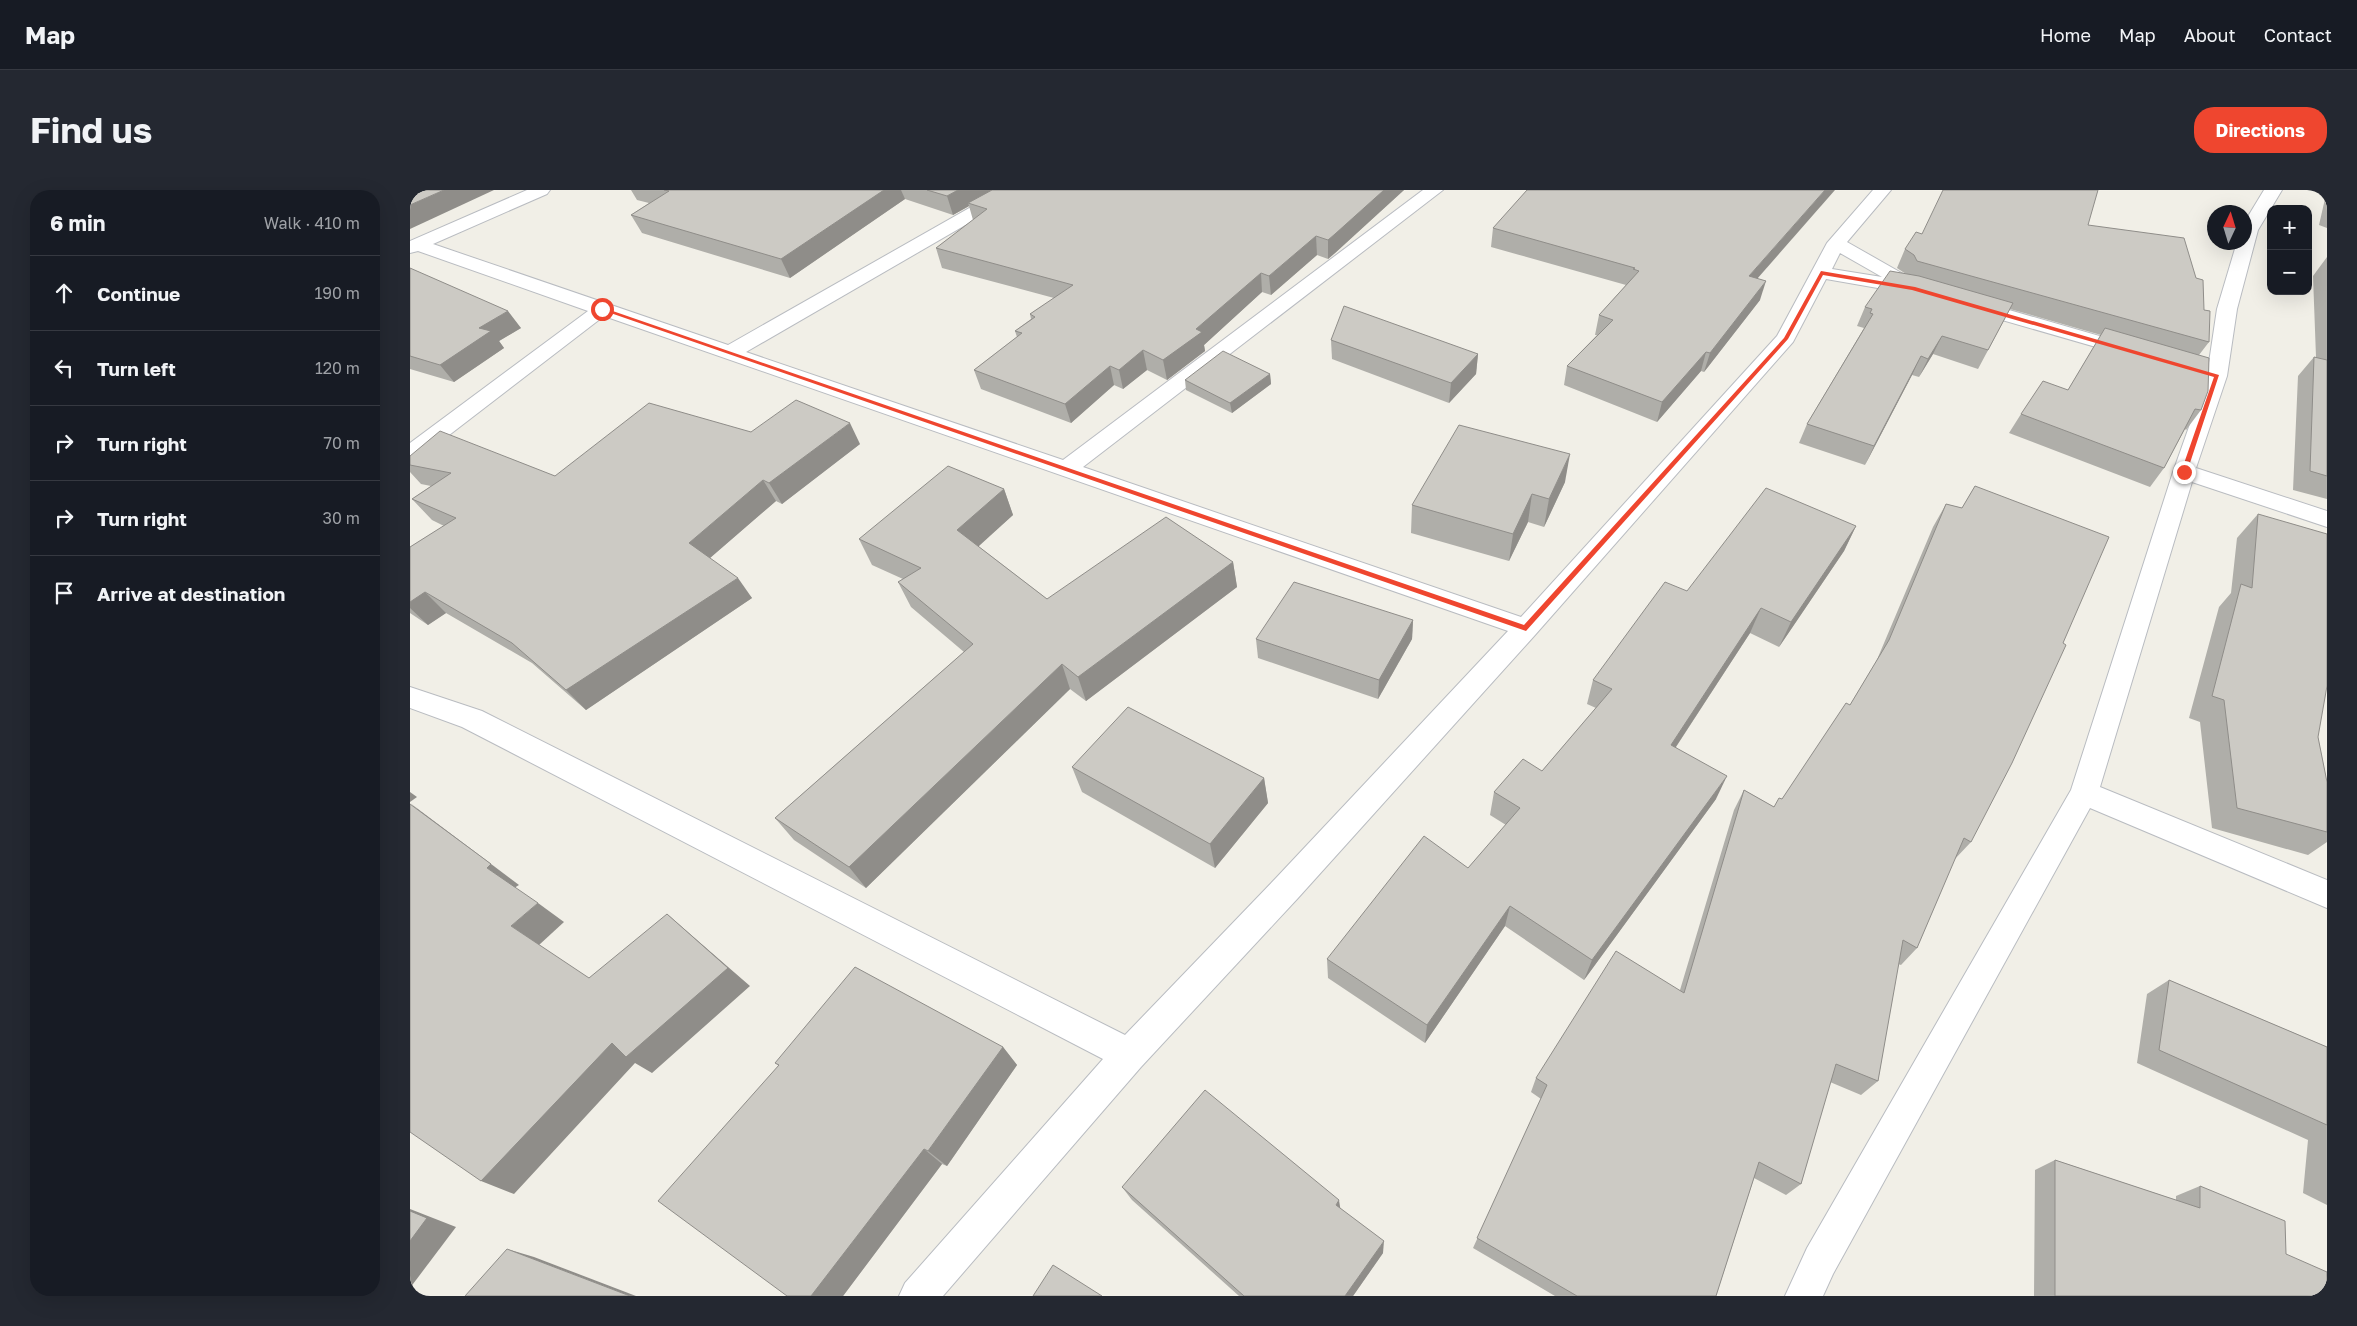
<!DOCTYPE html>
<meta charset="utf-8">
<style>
:root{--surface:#171b24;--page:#242831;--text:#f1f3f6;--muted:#9ea1a6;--line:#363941;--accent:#ef462f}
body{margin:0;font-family:"Golos Text",sans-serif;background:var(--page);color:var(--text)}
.controls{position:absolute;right:15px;top:15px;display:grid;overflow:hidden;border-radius:10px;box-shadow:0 5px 20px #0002}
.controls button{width:45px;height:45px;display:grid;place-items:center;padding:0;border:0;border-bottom:1px solid var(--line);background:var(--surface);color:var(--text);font:25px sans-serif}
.compass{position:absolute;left:1797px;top:15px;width:45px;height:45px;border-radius:50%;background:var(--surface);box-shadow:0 5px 20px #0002;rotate:4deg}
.stop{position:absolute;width:15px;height:15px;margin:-11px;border:4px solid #ef462f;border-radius:50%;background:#fff}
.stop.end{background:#ef462f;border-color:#fff;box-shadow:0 1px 5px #0008}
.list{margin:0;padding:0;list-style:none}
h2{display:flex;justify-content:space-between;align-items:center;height:65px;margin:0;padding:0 20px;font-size:21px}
h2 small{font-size:16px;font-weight:400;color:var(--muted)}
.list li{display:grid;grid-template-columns:32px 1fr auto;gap:15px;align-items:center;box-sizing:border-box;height:75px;padding:0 20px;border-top:1px solid var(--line)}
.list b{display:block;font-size:19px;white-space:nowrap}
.list em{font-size:16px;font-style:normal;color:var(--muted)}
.icon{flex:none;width:28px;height:28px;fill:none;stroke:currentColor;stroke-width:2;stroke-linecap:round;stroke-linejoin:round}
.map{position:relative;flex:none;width:1917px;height:1106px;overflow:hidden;border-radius:20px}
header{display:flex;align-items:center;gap:30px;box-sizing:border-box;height:70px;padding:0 25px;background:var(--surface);border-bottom:1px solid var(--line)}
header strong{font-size:24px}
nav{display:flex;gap:28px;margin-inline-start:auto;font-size:18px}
.intro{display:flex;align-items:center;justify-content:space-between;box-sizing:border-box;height:120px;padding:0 30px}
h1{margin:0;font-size:35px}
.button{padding:12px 22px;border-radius:20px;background:var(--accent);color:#fff;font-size:18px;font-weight:700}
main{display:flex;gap:30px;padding:0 30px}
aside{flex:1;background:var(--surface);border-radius:20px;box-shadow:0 5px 20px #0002}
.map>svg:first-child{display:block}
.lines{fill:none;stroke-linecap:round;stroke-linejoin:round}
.minor-casing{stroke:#b9bcc1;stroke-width:2}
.minor{fill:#fff;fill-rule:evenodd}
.wall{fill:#afaea9}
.shaded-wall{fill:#8f8d89}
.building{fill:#cccac4;stroke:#8f8d89}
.route{fill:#ef462f}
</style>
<header>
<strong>Map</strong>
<nav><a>Home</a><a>Map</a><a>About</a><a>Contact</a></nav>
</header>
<div class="intro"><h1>Find us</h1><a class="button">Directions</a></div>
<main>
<aside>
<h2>6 min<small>Walk · 410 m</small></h2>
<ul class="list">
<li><svg class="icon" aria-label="ahead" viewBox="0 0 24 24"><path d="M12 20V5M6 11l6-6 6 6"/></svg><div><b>Continue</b></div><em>190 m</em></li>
<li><svg class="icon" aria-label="left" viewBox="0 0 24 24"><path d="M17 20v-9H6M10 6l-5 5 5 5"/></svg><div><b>Turn left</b></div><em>120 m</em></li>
<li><svg class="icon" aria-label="right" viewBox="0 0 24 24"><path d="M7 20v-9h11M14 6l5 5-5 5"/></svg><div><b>Turn right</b></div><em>70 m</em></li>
<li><svg class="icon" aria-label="right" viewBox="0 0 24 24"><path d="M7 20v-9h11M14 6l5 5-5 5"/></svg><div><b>Turn right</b></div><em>30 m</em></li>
<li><svg class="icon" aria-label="arrive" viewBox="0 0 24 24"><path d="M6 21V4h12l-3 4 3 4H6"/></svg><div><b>Arrive at destination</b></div></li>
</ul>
</aside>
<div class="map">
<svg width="1917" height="1106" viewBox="0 0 1917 1106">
<rect width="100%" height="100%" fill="#f1efe7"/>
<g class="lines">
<defs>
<g id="minor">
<path d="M117 0H140L137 4 23 54 318 155 591 0H612L609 4 336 162 653 270 1013 0H1033L673 277 1111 427 1367 146 1417 53 1463 0H1481L1437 52 1495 85 1497 89 1496 91 1515 95 1517 99 1515 103 1508 105 1416 89 1383 152 1125 445 888 708 731 877 533 1106H489L495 1093 693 869 52 537 0 518V497L72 521 715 845 866 688 1098 441 194 126 8 269 0 271V253L178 121 8 61 0 63V51ZM1430 63 1472 87 1422 79Z"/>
<path d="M1854 0H1872L1848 40 1827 119 1817 186 1786 278 1917 321V337L1782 292 1690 597 1917 690V718L1680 618 1423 1084 1413 1106H1375L1397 1058 1661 600 1763 282 1797 186 1807 119 1827 52H1834V33Z"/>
<path d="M1561 109 1731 158 1734 162 1731 166 1724 168 1554 119 1551 115 1554 111Z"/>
</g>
</defs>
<use href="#minor" class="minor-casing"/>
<use href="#minor" class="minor"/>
</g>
<g class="wall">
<path d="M221 0H994L925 63 918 69 907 65 861 105 852 102 794 155 795 161 757 190 737 180 713 199 704 195 661 233 571 199 564 180 607 147 605 141 621 129 620 124 644 108 532 78 526 58 563 30 559 16 543 25 495 9 380 88 232 43 221 25 239 13 227 10Z"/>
<path d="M1917 0V38L1909 35Z"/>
<path d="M1678 35 1794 120 1799 152 1789 165 1791 220 1776 240 1775 239 1754 278 1740 297 1599 243 1611 224 1658 200 1691 145 1600 119 1568 179 1523 164 1509 187 1502 185 1455 275 1389 253 1397 234 1454 138 1447 136 1455 117 1496 84 1487 78 1495 59 1512 44Z"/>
<path d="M1083 38 1347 88 1350 110 1294 182 1291 181 1247 232 1154 195 1157 176 1187 145H1185L1189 125 1216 95 1081 57Z"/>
<path d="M1917 67V309L1883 300 1888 186 1904 167H1906L1903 86Z"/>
<path d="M0 78 111 138 89 151 94 158 44 192 0 179Z"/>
<path d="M921 150 1068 164 1066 184 1039 213 922 169Z"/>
<path d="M860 184 861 194 822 223 776 200 775 190Z"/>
<path d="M341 242 450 254 372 314 366 311 300 368 342 408 176 520 122 473 36 423 18 435 0 423V357L34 336 22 330 2 309 21 296 11 294 0 282V266L145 286Z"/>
<path d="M1155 292 1134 337 1118 332 1099 371 1001 343 1002 315Z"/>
<path d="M1565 296 1561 652 1544 670 1507 758 1491 775 1488 774 1468 891 1451 905 1420 892 1391 994 1376 1005 1344 988 1306 1106H1145L1063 1058 1131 909 1121 902 1126 888 1270 800 1324 620 1334 600 1364 617 1372 609 1440 515 1466 472 1523 337 1536 314 1552 318Z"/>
<path d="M594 299 603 325 568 356 637 409 823 372 827 397 676 511 660 499 456 698 384 650 365 628 554 462 501 417 488 392 493 389 462 375 449 349Z"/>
<path d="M1848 324 1908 547 1917 592V652L1898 665 1802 638 1790 532 1779 528 1809 417 1821 403 1827 348Z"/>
<path d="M1446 336 1434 361 1369 457 1340 443 1266 557 1306 609 1174 790 1095 736 1015 853 918 788 917 769 1058 678 1096 635 1080 625 1084 602 1132 581 1186 518 1177 514 1183 490 1277 401Z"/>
<path d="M1003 430 1002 449 968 509 848 468 846 449Z"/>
<path d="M662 577 854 588 858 613 805 678 672 602Z"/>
<path d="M1759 790 1917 857V1015L1893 1003 1898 950 1727 873 1737 804Z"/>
<path d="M593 857 607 875 537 976 532 974 433 1106H377L369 876 365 873Z"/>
<path d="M1645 970 1766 1010V1006L1790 996 1876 1064 1917 1106H1624L1625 980Z"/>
<path d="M712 997 930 1018 973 1063 943 1106H829L722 1010Z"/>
</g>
<g class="shaded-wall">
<path d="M34 0H84L0 39V15Z"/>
<path d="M474 0H491L495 9 380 88 371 69Z"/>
<path d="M548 0H587L558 13 559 16 543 25 537 6Z"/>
<path d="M974 0H994L925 63 918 69V50Z"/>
<path d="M1415 0H1425L1333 105 1339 86Z"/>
<path d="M906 46 907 65 861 105 859 86Z"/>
<path d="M851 83 852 102 794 155 795 161 757 190 753 170 786 139Z"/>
<path d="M1356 91 1350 110 1294 182 1300 163Z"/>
<path d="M98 121 111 138 89 151 94 158 44 192 30 175 69 138Z"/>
<path d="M1532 146 1523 164 1509 187 1518 169Z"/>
<path d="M733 160 737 180 713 199 709 180Z"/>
<path d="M1296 162 1291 181 1247 232 1252 212Z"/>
<path d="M1068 164 1066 184 1039 213 1041 193Z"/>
<path d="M1511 166 1502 185 1455 275 1464 256Z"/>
<path d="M700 176 704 195 661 233 655 214Z"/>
<path d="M860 184 861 194 822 223 820 213Z"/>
<path d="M440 233 450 254 372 314 359 293Z"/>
<path d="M1160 264 1155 292 1134 337 1139 309Z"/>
<path d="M353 290 366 311 293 374 279 353Z"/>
<path d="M594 299 603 325 558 366 547 340Z"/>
<path d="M1122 304 1118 332 1099 371 1103 344Z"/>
<path d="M1446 336 1434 361 1369 457 1381 432Z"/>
<path d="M823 372 827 397 676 511 668 487Z"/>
<path d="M328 388 342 408 176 520 156 500Z"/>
<path d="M15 402 36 423 18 435 0 418V412Z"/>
<path d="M1351 418 1340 443 1252 578 1261 555Z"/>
<path d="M1003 430 1002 449 968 509 969 490Z"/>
<path d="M652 474 660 499 456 698 439 677Z"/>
<path d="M1317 586 1306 609 1174 790 1182 770Z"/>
<path d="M854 588 858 613 805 678 800 654Z"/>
<path d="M0 602 7 607 0 612Z"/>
<path d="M0 613 109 695 104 698 77 678Z"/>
<path d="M128 713 154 732 129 755 101 736Z"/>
<path d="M1100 716 1095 736 1015 853 1017 835Z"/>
<path d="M257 724 340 796 242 883 225 873 104 1004 71 991Z"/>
<path d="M593 857 607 875 537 976 518 961Z"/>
<path d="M514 959 532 974 433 1106H401Z"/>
<path d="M929 1010 931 1023 926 1015Z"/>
<path d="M0 1019 46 1037 0 1098Z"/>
<path d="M974 1051 973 1063 943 1106H935Z"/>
<path d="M97 1059 124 1067 226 1106H220Z"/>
</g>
<g class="building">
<path d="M0 0H34L0 15Z"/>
<path d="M254 0H474L371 69 221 25 259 1Z"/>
<path d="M517 0H548L537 6Z"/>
<path d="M582 0H974L925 44 918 50 906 46 859 86 851 83 786 139 792 142 753 170 733 160 709 180 700 176 655 214 564 180 612 143 605 141 625 127 620 124 663 95 526 58 577 19 558 13Z"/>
<path d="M1117 0H1415L1339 86 1356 91 1300 163 1296 162 1252 212 1157 176 1203 130 1189 125 1229 81 1223 79 1225 78 1083 38Z"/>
<path d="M1533 0H1688L1678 35 1774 48 1786 88 1793 90 1794 120 1800 121 1799 152 1507 71 1504 65 1495 59 1506 42 1512 44Z"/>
<path d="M0 78 98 121 69 138 81 141 30 175 0 166Z"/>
<path d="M1480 81 1509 86 1603 113 1578 160 1532 146 1518 169 1511 166 1464 256 1397 234 1463 124 1460 123 1462 119 1455 117Z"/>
<path d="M934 116 1068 164 1041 193 921 150Z"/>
<path d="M1695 138 1799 168 1798 201 1791 220 1785 219 1754 278 1611 224 1633 191 1658 200Z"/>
<path d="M813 161 860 184 820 213 775 190Z"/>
<path d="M1904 167 1917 170V286L1900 281Z"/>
<path d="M386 210 440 233 359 293 353 290 279 353 328 388 156 500 102 453 15 402 0 412V357L46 328 2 309 41 283 0 275V266L30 241 145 286 239 213 341 242Z"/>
<path d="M1049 235 1160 264 1139 309 1122 304 1103 344 1002 315Z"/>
<path d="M538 276 594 299 547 340 637 409 756 327 823 372 668 487 652 474 439 677 365 628 563 454 488 392 511 378 449 349Z"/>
<path d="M1565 296 1699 347 1653 453 1656 455 1602 573 1561 652 1554 648 1507 758 1493 750 1468 891 1426 874 1391 994 1349 972 1306 1106H1167L1067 1048 1137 895 1126 888 1206 761 1274 803 1334 600 1364 617 1369 608 1372 609 1436 513 1440 515 1479 450 1536 314 1552 318Z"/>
<path d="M1356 298 1446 336 1381 432 1351 418 1261 555 1317 586 1182 770 1100 716 1017 835 917 769 1014 646 1058 678 1110 618 1084 602 1113 569 1132 581 1202 499 1183 490 1255 392 1277 401Z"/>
<path d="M1848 324 1917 344V496L1908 547 1917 592V642L1827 618 1814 510 1802 506 1831 394 1842 398Z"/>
<path d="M884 392 1003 430 969 490 846 449Z"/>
<path d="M718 517 854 588 800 654 662 577Z"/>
<path d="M0 614 81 674 77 678 128 713 101 736 179 788 257 724 318 778 216 867 202 853 71 991 0 942Z"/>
<path d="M445 777 593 857 518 961 514 959 401 1106H377L248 1011 369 875 365 873Z"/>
<path d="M1759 790 1917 857V935L1749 860Z"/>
<path d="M795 900 929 1010 926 1015 974 1051 935 1106H834L712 997Z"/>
<path d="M1645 970 1790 1018V996L1875 1031 1876 1064 1917 1082V1106H1645Z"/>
<path d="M0 1021 17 1028 0 1051Z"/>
<path d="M97 1059 220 1106H55Z"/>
<path d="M643 1075 692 1106H623Z"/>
</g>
<path class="route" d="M1411 81 1505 97 1809 185 1777 282 1774 284 1771 282 1804 187 1502 100 1413 85 1378 149 1116 441 189 119 194 118 1114 435 1374 148Z"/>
</svg>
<div class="controls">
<button>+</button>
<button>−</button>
</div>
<svg class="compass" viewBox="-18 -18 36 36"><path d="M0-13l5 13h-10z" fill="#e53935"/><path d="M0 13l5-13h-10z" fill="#9ea1a6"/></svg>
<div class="stop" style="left:192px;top:119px"></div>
<div class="stop end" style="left:1774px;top:282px"></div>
</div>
</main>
